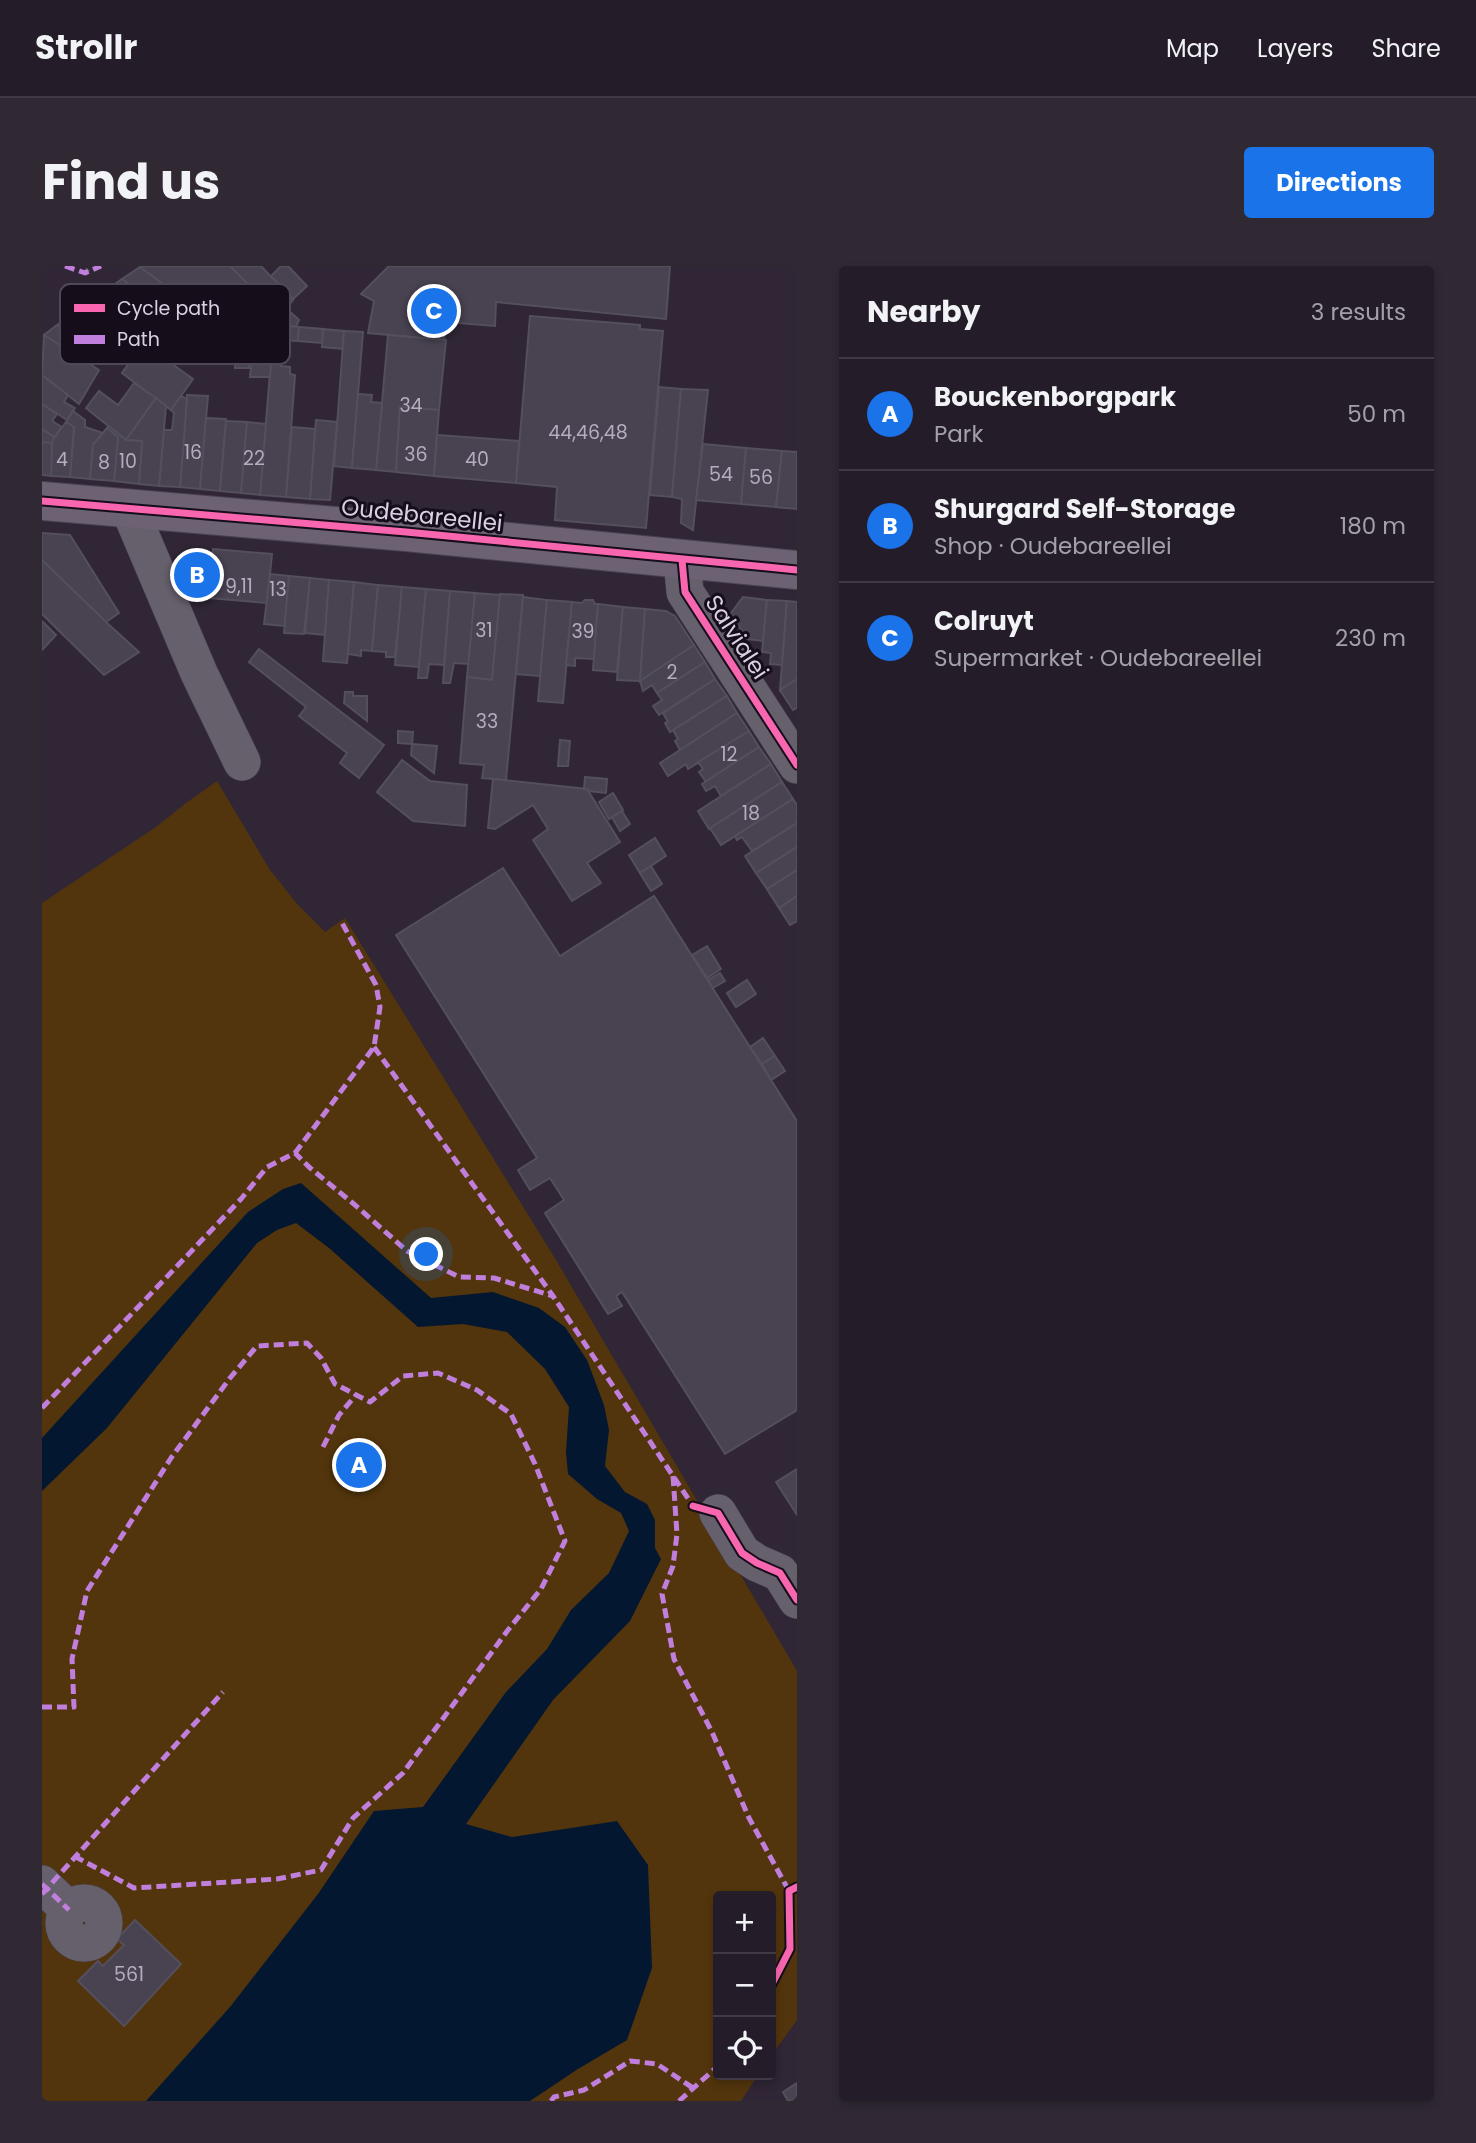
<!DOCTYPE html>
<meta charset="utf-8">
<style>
:root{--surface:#241c28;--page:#302934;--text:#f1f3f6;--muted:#a3a1a8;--line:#413a45;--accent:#1a73e8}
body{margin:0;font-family:Poppins,sans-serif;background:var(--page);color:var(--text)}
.controls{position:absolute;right:21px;bottom:21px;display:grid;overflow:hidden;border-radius:7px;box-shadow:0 4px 10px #0003}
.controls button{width:63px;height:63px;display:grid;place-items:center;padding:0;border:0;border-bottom:2px solid var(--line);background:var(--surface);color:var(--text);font:35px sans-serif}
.you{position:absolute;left:385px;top:989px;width:24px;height:24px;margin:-18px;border:5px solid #fff;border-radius:50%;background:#1a73e8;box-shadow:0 0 0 10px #1a73e833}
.badge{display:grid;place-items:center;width:46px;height:46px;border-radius:50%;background:var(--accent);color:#fff;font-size:23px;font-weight:700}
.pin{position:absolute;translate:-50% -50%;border:4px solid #fff;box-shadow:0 2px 7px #0006}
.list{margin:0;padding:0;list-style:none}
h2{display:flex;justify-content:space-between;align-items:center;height:91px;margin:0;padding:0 28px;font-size:30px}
h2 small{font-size:23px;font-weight:400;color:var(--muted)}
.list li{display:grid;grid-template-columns:46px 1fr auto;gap:21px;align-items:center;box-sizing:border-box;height:112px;padding:0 28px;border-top:2px solid var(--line)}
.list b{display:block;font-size:26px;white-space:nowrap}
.list p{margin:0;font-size:23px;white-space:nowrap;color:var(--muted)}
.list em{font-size:23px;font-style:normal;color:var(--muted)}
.icon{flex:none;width:38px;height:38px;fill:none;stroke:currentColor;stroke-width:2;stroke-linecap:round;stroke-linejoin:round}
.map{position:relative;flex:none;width:755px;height:1835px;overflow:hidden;border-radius:7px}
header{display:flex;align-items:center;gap:42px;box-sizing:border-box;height:98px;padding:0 35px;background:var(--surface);border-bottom:2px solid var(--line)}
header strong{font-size:33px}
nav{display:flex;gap:38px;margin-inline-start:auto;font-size:24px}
.intro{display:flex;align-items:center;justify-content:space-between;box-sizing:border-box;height:168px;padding:0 42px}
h1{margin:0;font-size:49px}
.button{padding:18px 32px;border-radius:7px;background:var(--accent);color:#fff;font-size:24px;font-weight:700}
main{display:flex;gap:42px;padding:0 42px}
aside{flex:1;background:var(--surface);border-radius:7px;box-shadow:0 4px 10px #0003}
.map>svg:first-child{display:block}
.green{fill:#52350c}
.water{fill:#041731}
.building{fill:#484251;stroke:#544f5c;stroke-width:2}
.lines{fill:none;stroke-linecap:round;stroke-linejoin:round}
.minor-casing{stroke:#4b4250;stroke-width:38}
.major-casing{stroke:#4b4250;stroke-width:40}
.path{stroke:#625c67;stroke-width:4.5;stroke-dasharray:5 5;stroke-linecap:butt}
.minor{stroke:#665f6c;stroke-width:37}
.major{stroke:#6c6273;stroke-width:38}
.quiet{stroke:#c07fdc;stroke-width:5;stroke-dasharray:10 5;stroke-linecap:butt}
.cycleway-casing{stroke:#150d1a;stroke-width:11}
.cycleway{stroke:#f766af;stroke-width:7}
.labels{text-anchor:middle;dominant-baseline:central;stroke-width:6;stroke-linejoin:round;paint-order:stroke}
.number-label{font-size:19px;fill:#b6acbe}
.street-label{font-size:23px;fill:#dbd0e3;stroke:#150d1a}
.key{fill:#150d1a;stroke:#504856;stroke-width:2}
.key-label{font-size:19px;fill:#dbd0e3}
</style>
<header>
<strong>Strollr</strong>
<nav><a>Map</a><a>Layers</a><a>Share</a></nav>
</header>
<div class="intro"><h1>Find us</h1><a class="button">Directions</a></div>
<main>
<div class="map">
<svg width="755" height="1835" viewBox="0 0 755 1835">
<rect width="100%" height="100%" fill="#302636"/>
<path class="green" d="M175 515 228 604 256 639 283 666 303 652 514 994 755 1405V1754L729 1790V1630H676V1809H716L699 1835H0V637L114 561 144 537Z"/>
<path class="water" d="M259 917 389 1032 451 1026 497 1042 523 1061 545 1094 562 1139 567 1164 563 1200 583 1226 605 1238 613 1254V1282L619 1293 588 1355 511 1434 424 1558 470 1571 575 1555 606 1599 610 1702 585 1774 536 1803 488 1835H104L188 1741 276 1628 332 1545 381 1541 464 1426 505 1383 529 1344 567 1307 587 1265 579 1247 555 1233 526 1208 524 1186 527 1141 503 1103 465 1066 421 1058 376 1061 287 982 254 957 235 964 215 977 65 1162 0 1225V1172L206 946 241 923Z"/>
<g class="building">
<path d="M100 0H188L247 60 232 58 230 86 211 85 98 1Z"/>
<path d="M188 0H219L251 34 244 42 257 54 254 61 247 60Z"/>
<path d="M239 0H246L265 20 251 33 229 10Z"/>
<path d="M347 0H628L624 53 454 36 453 60 404 56 402 74 326 67 332 35 319 28Z"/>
<path d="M98 1 145 36 134 51 80 13Z"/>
<path d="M80 13 141 57 133 66 142 73 137 80 63 25Z"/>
<path d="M46 38 151 113 129 144 80 107 87 97 58 77 51 86 15 59Z"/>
<path d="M488 50 598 59V63L621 65 604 262 513 254 515 221 474 217Z"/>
<path d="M232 58 257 61 256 75 240 74 239 100 248 101V108L253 109 244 231 218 229Z"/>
<path d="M15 59 48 83 36 91 2 69Z"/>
<path d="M257 61 281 63 280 77 256 75Z"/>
<path d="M281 63 302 65 301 83 280 81Z"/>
<path d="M302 65 321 66 310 202 292 200Z"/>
<path d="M2 69 57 104 37 138 0 109Z"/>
<path d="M346 69 404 74 397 144 358 141 354 206 334 204Z"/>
<path d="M211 85 230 86 228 111H208Z"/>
<path d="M194 86 207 87V102H193Z"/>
<path d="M0 109 26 129 22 136 33 142 25 154 0 138Z"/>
<path d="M92 117 114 132 84 174 44 142 57 125 76 139Z"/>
<path d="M617 121 639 123 630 231 608 229Z"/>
<path d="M639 123 666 124 651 264 639 257 640 233 630 231Z"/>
<path d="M316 128 330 129 329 136 340 137 334 204 310 202Z"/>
<path d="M145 129 166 130 158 223 138 221Z"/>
<path d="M139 130 145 133 138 221 117 220 122 164H130L132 147 129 144Z"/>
<path d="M114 132 124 140 117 220 97 218 100 175 84 174Z"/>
<path d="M0 138 15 148 10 155 20 161 12 171 0 163Z"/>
<path d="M358 141 397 144 392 210 354 206Z"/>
<path d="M31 145 43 154V161L61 167 51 179 48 213 28 211 32 161 24 156Z"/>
<path d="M164 152 184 153 178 225 158 223Z"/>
<path d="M274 154 295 156 288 234 268 233Z"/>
<path d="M184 155 205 156 199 227 178 225Z"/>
<path d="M24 156 32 161 28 211 9 210 10 175Z"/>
<path d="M205 156 224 158 218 229 199 227Z"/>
<path d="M67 160 84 174 100 175 97 218 72 215 76 171 65 162Z"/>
<path d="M250 161 273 163 268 233 244 231Z"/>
<path d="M65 162 76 171 72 215 48 213 51 179Z"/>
<path d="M0 163 12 171 10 177 0 176Z"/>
<path d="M395 169 477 175 474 217 392 210Z"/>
<path d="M0 176 10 177 9 210 0 209Z"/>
<path d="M661 178 704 182 699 238 654 234Z"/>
<path d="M704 182 740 185 734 241 699 238Z"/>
<path d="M740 185 755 186V243L734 241Z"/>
<path d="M0 267 28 269 77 347 64 356 0 294Z"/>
<path d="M171 283 230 288 225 337 167 332Z"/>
<path d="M144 286 150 287 154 293 170 294 167 332 141 329 144 301 139 297 140 290Z"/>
<path d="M0 294 64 356 97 386 62 409 0 348Z"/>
<path d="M228 308 247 310 243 360 222 358Z"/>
<path d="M247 310 268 312 262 368 242 367Z"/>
<path d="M268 312 287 314 283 369 263 367Z"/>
<path d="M287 314 312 316 305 397 281 395Z"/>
<path d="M312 316 336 319 330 385 319 384V390L306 388Z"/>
<path d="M336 319 360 321 353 391H344V386L330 385Z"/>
<path d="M360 321 384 323 377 401 353 399Z"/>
<path d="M384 323 408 325 402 399 387 398 385 412H376Z"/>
<path d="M408 325 433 327 427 398 412 397 408 417H401Z"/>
<path d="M433 327 458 329 450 414 425 411Z"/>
<path d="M458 328 481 329 464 514 440 512 442 499 418 497 425 411 450 414Z"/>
<path d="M481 331 505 334 498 410 474 408Z"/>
<path d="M701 331 725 334 721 375 705 373 689 347Z"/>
<path d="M505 334 530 336 521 437 496 435Z"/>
<path d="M543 334H551L553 338H556L552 393 533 392V400L524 399 530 336 540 337Z"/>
<path d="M725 334 745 335 740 399 728 398 729 387 720 386Z"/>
<path d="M745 335 755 336V413L738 424Z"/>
<path d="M556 338 581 341 575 406 551 404Z"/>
<path d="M581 341 603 343 598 415 575 414Z"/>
<path d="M603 343 624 345 633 350 652 379 598 415Z"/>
<path d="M0 355 14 369 0 384Z"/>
<path d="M652 379 663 396 615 427 610 419 601 425 598 415Z"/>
<path d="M217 383 342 479 317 512 298 497 305 487 257 450 264 441 207 396Z"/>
<path d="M663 396 673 413 617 449 611 440 620 434 615 427Z"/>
<path d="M673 413 685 430 628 466 623 457 626 456 621 447Z"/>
<path d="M755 413V442L751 444 738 424Z"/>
<path d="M303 426H311V430H325V455L302 437Z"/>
<path d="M685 430 695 447 638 484 633 475 636 473 631 464Z"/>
<path d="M695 447 707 465 646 503 644 498 626 510 618 497Z"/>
<path d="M356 465 371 466 370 478 356 477Z"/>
<path d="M707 465 717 481 664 516 657 506 661 503 656 496Z"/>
<path d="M518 474 528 475 526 500H516Z"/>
<path d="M370 478 395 480 392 507 369 489Z"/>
<path d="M717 481 729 498 679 530 673 520 664 525 660 518Z"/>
<path d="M360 494 388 515 425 519 423 560 371 555 335 526Z"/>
<path d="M729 498 740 516 667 563 656 545Z"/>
<path d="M543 511 565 513 564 527 546 525 542 522Z"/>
<path d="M451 513 545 523 578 576 545 597 559 617 530 635 491 574 506 563 491 539 453 563 446 562Z"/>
<path d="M740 516 751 533 679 579 668 562Z"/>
<path d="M571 527 581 544 567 553 557 536Z"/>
<path d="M751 533 755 539V557L710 585 700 571 695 574 693 570Z"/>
<path d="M580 545 588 558 578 565 570 551Z"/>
<path d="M755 557V581L714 607 703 590Z"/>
<path d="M613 572 624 590 598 607 587 589Z"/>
<path d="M755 581V604L725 623 714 607Z"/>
<path d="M609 600 620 618 609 625 598 607Z"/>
<path d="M461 602 518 690 612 630 755 855V1144L683 1188 580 1026 574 1030 580 1040 566 1048 503 947 522 934 508 912 488 924 476 904 495 892 354 669Z"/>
<path d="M755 604V630L737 642 725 623Z"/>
<path d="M755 630V655L748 659 737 642Z"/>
<path d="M665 680 679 703 665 712 650 689Z"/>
<path d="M678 707 683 715 671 722 666 714Z"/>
<path d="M705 714 714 728 694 741 685 727Z"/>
<path d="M721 772 733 790 720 798 708 781Z"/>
<path d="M733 790 743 805 729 814 720 798Z"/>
<path d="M755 1203V1249L734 1216Z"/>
<path d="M93 1654 139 1698 82 1760 36 1715 56 1695 61 1700 82 1679 75 1673Z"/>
<path d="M755 1817V1834L746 1835 741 1826Z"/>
</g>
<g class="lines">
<defs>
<g id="minor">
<path d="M87 242 157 407 200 496"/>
<path d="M640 294 643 326 755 499"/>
<path d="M676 1247 700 1287 715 1297 738 1307 755 1334"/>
<path d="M0 1618 27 1644"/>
<circle cx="42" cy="1657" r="20"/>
</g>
<path id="major" d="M0 235 364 266 755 304"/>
</defs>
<use href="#minor" class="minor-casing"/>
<use href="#major" class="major-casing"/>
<path class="path" d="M43 7 49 0"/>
<use href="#minor" class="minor"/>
<use href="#major" class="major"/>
<g class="quiet">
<path d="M23 0 43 7 59 0"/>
<path d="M332 781 511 1030 651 1240"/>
<path d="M253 887 332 781 338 741 334 719 299 655"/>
<path d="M0 1142 199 933 225 901 253 887 267 901 313 939 365 985 417 1011 452 1012 511 1030"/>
<path d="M281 1181 297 1149 314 1129"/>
<path d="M631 1210 635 1268 631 1300 620 1328 632 1393 670 1466 707 1552 747 1625 748 1631"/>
<path d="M0 1441H32L30 1393 45 1325 129 1192 188 1112 215 1080 265 1077 279 1092 293 1118 328 1136 361 1110 396 1107 435 1124 469 1148 493 1198 523 1275 499 1323 466 1364 361 1507 311 1552 279 1604 235 1613 92 1622 32 1590"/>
<path d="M0 1618 27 1644"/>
<path d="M0 1628 181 1426"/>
<path d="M509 1835 512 1831 542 1824 588 1795 615 1798 651 1822"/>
<path d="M637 1835 676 1800"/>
</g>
<defs>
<g id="cycleway">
<path d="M0 235 364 266 755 304"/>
<path d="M640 294 643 326 755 499"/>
<path d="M651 1240 676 1247 700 1287 715 1297 738 1307 755 1334"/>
<path d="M729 1720 748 1683 747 1625 755 1621"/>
</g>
</defs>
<use href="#cycleway" class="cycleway-casing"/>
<use href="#cycleway" class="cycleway"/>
</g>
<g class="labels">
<g class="number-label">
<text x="369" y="139">34</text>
<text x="546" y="166">44,46,48</text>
<text x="151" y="186">16</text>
<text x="374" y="188">36</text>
<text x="212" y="192">22</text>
<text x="20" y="193">4</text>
<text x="435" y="193">40</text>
<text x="86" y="195">10</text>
<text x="62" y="196">8</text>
<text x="679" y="208">54</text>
<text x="719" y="211">56</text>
<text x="197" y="320">9,11</text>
<text x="236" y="323">13</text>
<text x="442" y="364">31</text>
<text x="541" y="365">39</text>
<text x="630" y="406">2</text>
<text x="445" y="455">33</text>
<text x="687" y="488">12</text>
<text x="709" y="547">18</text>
<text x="87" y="1708">561</text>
</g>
<g class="street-label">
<text transform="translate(380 249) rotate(6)">Oudebareellei</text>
<text transform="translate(695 371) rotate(57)">Salvialei</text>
</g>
</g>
<rect x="18" y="18" width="230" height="80" rx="10" class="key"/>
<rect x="32" y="38" width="31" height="8" fill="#f766af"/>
<rect x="32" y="69" width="31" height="9" fill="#c07fdc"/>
<g class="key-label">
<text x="75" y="49">Cycle path</text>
<text x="75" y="80">Path</text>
</g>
</svg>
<div class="controls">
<button>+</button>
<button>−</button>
<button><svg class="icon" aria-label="locate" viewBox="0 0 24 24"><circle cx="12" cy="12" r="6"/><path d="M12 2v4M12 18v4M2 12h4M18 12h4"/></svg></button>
</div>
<div class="you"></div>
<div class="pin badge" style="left:317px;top:1199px">A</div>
<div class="pin badge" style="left:155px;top:309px">B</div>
<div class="pin badge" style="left:392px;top:45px">C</div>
</div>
<aside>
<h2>Nearby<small>3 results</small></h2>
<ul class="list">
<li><span class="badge">A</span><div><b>Bouckenborgpark</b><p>Park</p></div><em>50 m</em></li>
<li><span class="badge">B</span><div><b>Shurgard Self-Storage</b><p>Shop · Oudebareellei</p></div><em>180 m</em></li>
<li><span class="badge">C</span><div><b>Colruyt</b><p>Supermarket · Oudebareellei</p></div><em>230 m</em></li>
</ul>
</aside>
</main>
